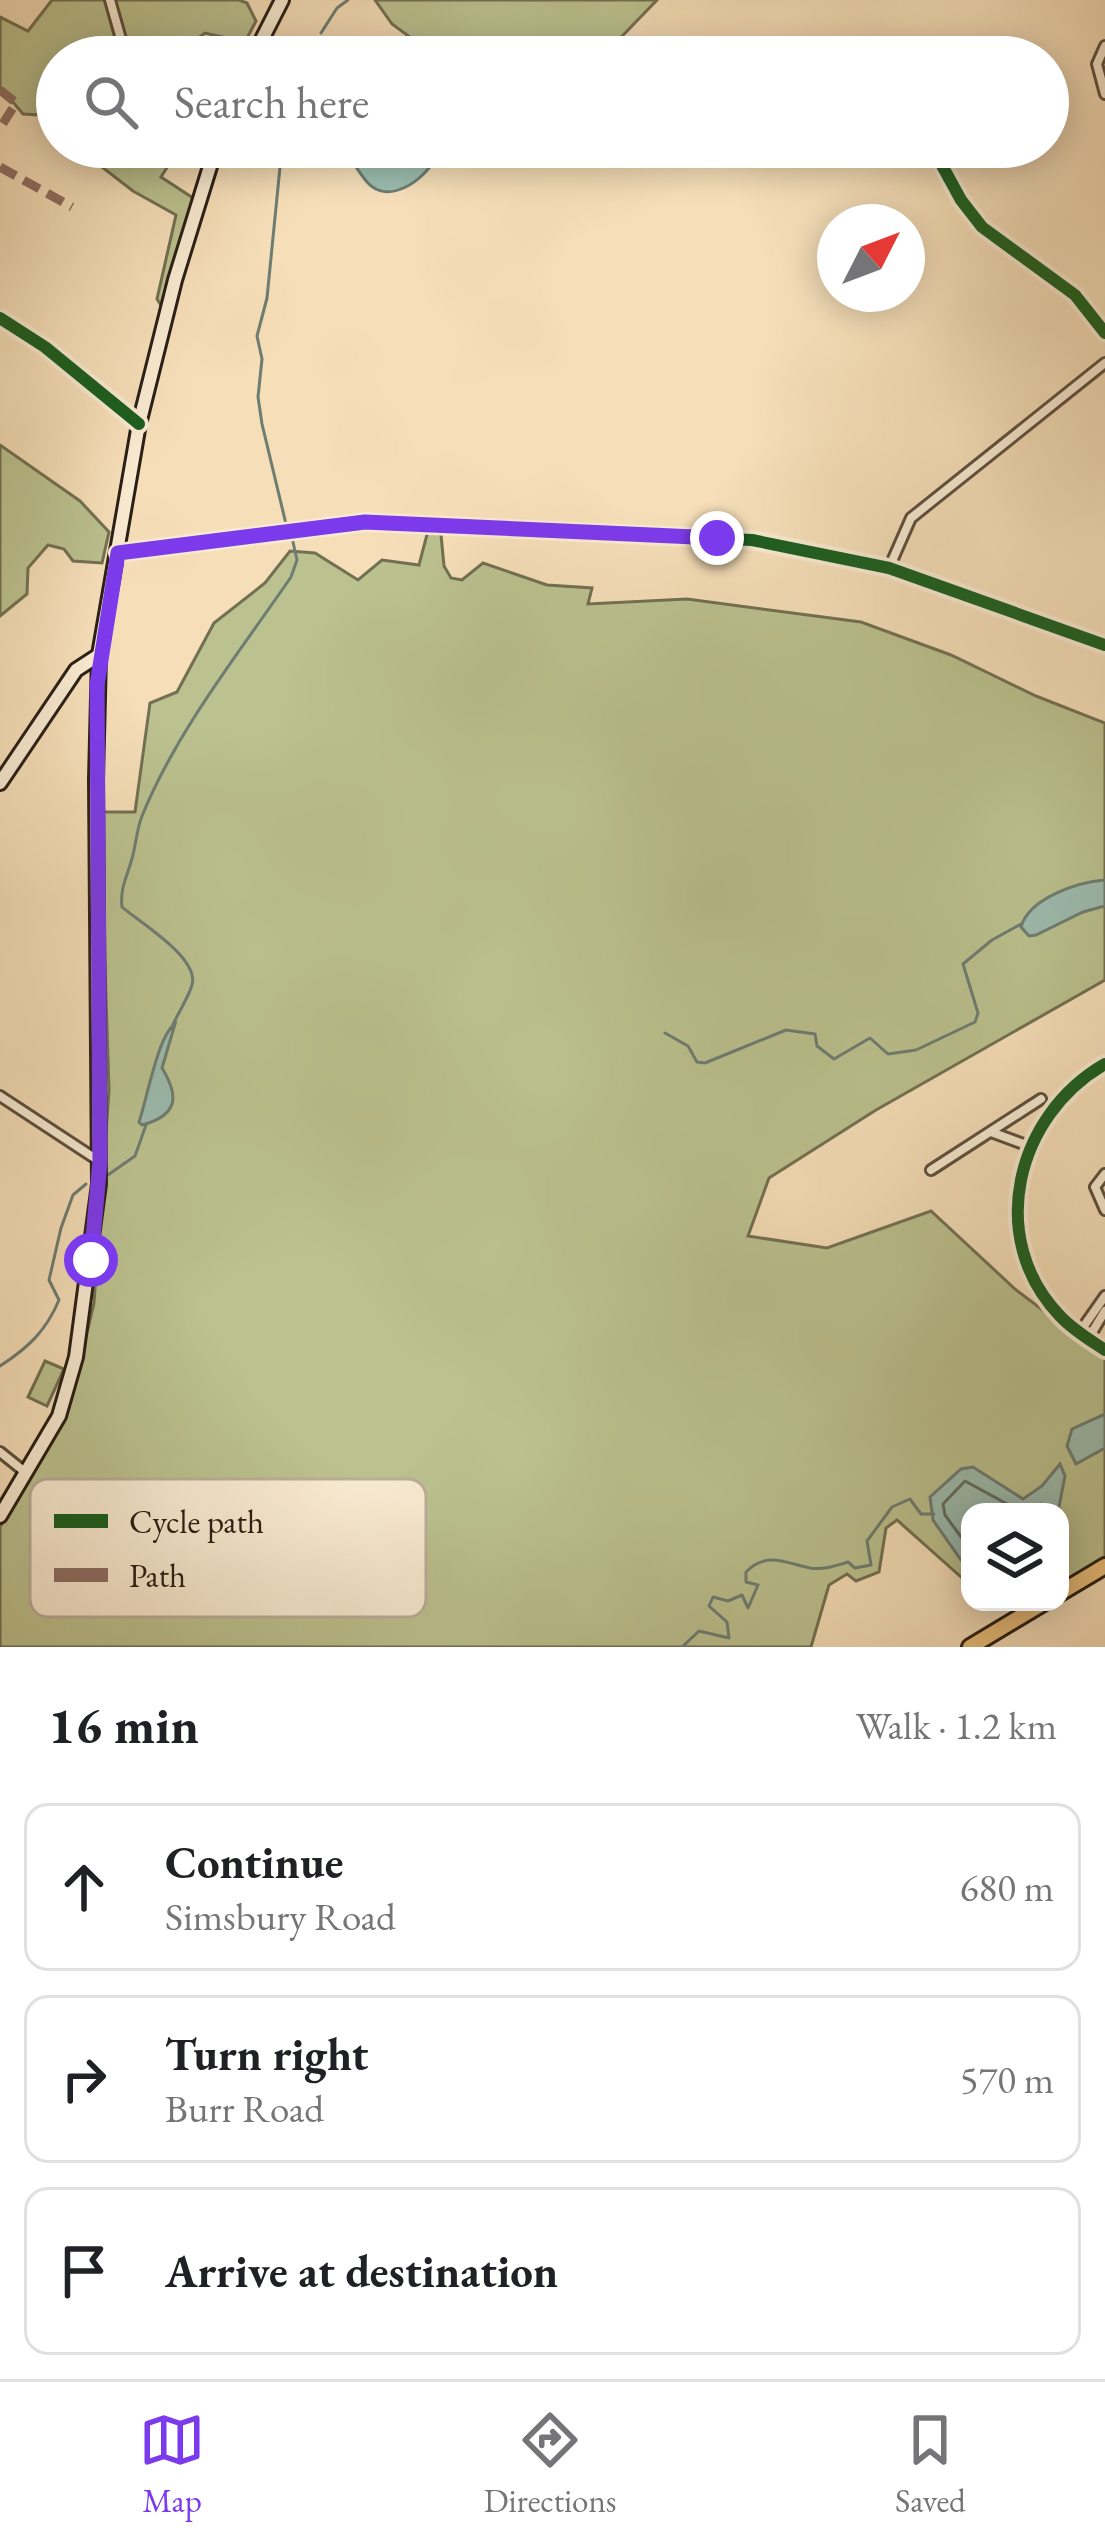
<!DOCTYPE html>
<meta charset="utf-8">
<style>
:root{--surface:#fff;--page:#f6f6f6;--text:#202124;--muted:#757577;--line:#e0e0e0;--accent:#7c3aed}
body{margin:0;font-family:"EB Garamond",serif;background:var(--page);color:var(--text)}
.controls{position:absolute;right:36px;bottom:36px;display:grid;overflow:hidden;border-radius:24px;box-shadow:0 6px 30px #0003}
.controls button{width:108px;height:108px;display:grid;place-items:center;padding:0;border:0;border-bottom:3px solid var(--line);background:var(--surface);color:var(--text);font:60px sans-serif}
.compass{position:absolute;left:817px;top:204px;width:108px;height:108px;border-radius:50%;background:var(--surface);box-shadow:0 6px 30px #0003;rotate:48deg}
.stop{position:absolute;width:36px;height:36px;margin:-27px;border:9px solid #7c3aed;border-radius:50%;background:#fff}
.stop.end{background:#7c3aed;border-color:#fff;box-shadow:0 3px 12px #0008}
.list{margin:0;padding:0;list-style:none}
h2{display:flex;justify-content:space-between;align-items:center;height:156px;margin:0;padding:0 48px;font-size:51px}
h2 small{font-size:39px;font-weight:400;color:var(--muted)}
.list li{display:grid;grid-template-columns:78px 1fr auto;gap:36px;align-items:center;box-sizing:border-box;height:168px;margin:0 24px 24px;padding:0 24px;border:3px solid var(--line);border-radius:24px}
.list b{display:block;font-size:45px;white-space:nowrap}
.list p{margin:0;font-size:39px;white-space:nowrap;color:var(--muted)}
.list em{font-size:39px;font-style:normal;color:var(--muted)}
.icon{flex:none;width:66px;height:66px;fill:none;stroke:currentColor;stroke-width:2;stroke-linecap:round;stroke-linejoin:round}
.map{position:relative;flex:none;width:1105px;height:1647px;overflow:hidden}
.search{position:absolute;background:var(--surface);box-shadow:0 6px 30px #0003;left:36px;right:36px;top:36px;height:132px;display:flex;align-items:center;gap:30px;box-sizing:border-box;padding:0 42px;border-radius:66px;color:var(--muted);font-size:45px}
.sheet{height:732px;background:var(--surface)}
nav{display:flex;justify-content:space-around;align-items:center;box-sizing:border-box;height:168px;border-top:3px solid var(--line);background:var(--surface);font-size:33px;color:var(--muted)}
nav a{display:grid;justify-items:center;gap:6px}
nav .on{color:var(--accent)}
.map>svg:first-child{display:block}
.green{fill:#bbc18f;stroke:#727052;stroke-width:3}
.water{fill:#9cbcaf;stroke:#6e7d72;stroke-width:3}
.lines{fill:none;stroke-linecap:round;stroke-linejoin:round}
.shore{stroke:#636e62;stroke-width:3}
.stream{stroke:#6e7d72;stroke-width:3}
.street-casing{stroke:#5d4f3e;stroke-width:14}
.secondary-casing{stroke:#2a1f16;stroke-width:18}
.primary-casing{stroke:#2a1f16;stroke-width:20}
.street{stroke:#f8ead1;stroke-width:8}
.secondary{stroke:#f8ead1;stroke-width:12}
.primary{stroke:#eabf7c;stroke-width:14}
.quiet{stroke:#8d6e63;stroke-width:9;stroke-dasharray:18 9;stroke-linecap:butt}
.cycleway-casing{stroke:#f8ead1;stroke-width:20}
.cycleway{stroke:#1b5e20;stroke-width:12}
.route{stroke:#7c3aed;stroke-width:15}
.key{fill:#f8ead1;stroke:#baad99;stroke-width:3}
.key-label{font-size:33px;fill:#2a1f16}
</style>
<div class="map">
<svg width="1105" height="1647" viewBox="0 0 1105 1647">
<rect width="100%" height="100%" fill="#f5deb8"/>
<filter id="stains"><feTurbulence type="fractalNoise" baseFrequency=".00167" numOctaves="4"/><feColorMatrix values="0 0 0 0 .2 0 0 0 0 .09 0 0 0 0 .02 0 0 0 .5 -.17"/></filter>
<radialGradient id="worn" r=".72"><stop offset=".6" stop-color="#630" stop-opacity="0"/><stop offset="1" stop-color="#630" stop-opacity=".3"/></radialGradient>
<g class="green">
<path d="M52 0H239L247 3 256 21 245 42 205 33 186 47 182 57H57V126L40 115 23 114 0 87V17L28 31Z"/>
<path d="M375 0H657L602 57H437L392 24Z"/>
<path d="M76 147H164L175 155 161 177 193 198 162 307 157 299 176 215 133 191Z"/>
<path d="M0 445 80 501 109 532 102 563 73 561 64 549 48 545 28 568 27 594 0 616Z"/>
<path d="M430 523 440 524 444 566 451 578 462 580 483 563 547 585 592 588 588 604 687 599 861 622 951 655 1036 696 1105 723V980L876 1110 769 1178 748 1236 827 1248 931 1211 1015 1289 1105 1357V1557L1060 1584V1512H970V1585L897 1520 886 1528 879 1572 856 1581 847 1574 829 1585 811 1647H0V1527L71 1401 94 1303 109 1090 100 812H135L150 703 177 692 214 623 265 583 290 551 315 553 358 580 382 560 419 565Z"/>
<path d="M45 1361 64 1369 47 1406 28 1397Z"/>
</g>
<g class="water">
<path d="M352 147H381L383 157 393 164 400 160 390 147H423L434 160C424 180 388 206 367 182 361 175 356 166 349 158Z"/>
<path d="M1105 880V906L1083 912 1036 935 1029 936 1021 927C1029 898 1078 882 1105 880Z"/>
<path d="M175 1024 162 1068C179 1096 179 1115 142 1125L139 1122C147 1099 158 1035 175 1024Z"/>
<path d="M1105 1414V1448L1076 1464 1067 1446 1072 1429Z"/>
<path d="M1060 1464 1065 1476 1058 1512 1024 1509 1020 1512H970V1562L961 1560 933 1520 930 1497 961 1469 973 1467 1023 1499 1042 1486Z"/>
</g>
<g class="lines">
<path class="shore" d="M970 1549 945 1515 943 1504 965 1481 1018 1510 1041 1504 1047 1512"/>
<g class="stream">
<path d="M321 33 337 8 348 0"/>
<path d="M282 147 267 298 257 336 262 359 258 397 262 424 286 524"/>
<path d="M171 1029C177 1014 188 999 192 985 200 958 139 922 122 907 120 889 126 879 131 862 136 847 136 831 142 816 177 730 239 653 291 577L297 560 293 542"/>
<path d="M665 1033 688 1046 697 1062 705 1063 786 1030 815 1034 817 1046 834 1059 870 1038 888 1054 916 1050 975 1022 978 1013 963 964 992 940 1021 924"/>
<path d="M105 1177 135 1156 146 1125"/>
<path d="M0 1366C28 1348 46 1331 59 1300L49 1280 61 1228 73 1195 86 1184"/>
<path d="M682 1647 699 1631 729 1638 727 1622 709 1606 713 1597 728 1601 742 1595 748 1608 758 1585 746 1582V1572C767 1551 785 1563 810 1568 823 1570 835 1566 848 1562L855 1568 871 1565 867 1541 892 1507 910 1499 921 1514H934"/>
</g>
<defs>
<g id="street">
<path d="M110 0 126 57"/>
<path d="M1105 46 1097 64 1105 94"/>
<path d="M932 147 961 200 982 227 1075 295 1105 333"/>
<path d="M0 318 45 347 138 423"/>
<path d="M889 568 911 518 1105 363"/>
<path d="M0 1096 99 1161"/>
<path d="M991 1132 1029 1146"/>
<path d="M931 1170 1041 1099"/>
<path d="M1105 1174 1095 1187 1105 1210"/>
<path d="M1079 1333 1105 1296"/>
<path d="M1088 1339 1105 1311"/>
<path d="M0 1452 25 1472"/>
</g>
<g id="secondary">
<path d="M253 57 282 0"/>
<path d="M118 553 365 522 752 540 889 568 1105 645"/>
<path d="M0 783 76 670 99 655"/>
<path d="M1105 1064C1016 1115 985 1238 1060 1316 1073 1330 1090 1340 1105 1350"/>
<path d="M0 1516 59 1416 76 1357 99 1184 96 780 99 655 139 424 175 280 216 147"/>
</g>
<g id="primary">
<path d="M1060 1593 1105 1566"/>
<path d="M970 1647 1045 1602"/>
</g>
</defs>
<use href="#street" class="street-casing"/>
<use href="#secondary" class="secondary-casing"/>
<use href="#primary" class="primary-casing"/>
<use href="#street" class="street"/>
<use href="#secondary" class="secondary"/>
<use href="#primary" class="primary"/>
<g class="quiet">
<path d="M0 90 16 103 0 128"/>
<path d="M0 167 72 207"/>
</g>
<defs>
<g id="cycleway">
<path d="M932 147 961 200 982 227 1075 295 1105 333"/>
<path d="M0 318 45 347 139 424"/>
<path d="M118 553 365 522 752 540 889 568 1105 645"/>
<path d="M1105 1064C1016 1115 985 1238 1060 1316 1073 1330 1090 1340 1105 1350"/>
</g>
</defs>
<use href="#cycleway" class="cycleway-casing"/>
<use href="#cycleway" class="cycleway"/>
</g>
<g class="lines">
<path class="route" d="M91 1260 100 1161 97 685 118 553 365 522 717 538"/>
</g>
<rect x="30" y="1479" width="396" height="138" rx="18" class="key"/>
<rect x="54" y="1514" width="54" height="14" fill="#1b5e20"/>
<rect x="54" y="1568" width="54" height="14" fill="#8d6e63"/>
<g class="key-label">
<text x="129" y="1533">Cycle path</text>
<text x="129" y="1587">Path</text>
</g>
<rect width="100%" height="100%" filter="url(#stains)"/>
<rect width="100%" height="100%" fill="url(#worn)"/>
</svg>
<div class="controls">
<button><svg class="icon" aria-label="layers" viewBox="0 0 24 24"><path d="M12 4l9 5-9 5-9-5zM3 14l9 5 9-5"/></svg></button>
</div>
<svg class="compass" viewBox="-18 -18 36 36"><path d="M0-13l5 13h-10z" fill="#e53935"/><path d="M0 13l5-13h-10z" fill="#757577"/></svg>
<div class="stop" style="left:91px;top:1260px"></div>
<div class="stop end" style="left:717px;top:538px"></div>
<div class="search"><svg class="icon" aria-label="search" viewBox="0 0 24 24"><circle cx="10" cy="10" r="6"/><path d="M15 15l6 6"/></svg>Search here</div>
</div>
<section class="sheet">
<h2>16 min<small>Walk · 1.2 km</small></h2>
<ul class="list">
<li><svg class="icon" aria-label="ahead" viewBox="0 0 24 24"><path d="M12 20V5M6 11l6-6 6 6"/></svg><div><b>Continue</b><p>Simsbury Road</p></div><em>680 m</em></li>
<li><svg class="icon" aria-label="right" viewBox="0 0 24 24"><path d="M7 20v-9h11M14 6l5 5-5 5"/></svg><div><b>Turn right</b><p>Burr Road</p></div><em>570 m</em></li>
<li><svg class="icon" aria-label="arrive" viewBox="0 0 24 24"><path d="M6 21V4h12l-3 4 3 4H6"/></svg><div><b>Arrive at destination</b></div></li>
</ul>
</section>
<nav>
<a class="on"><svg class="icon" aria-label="map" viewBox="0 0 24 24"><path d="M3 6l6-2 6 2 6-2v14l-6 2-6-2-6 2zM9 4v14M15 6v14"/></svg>Map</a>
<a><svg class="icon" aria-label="directions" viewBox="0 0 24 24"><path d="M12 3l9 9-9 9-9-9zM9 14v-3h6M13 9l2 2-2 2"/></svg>Directions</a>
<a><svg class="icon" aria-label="saved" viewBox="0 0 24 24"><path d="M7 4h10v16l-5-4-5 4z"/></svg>Saved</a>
</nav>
